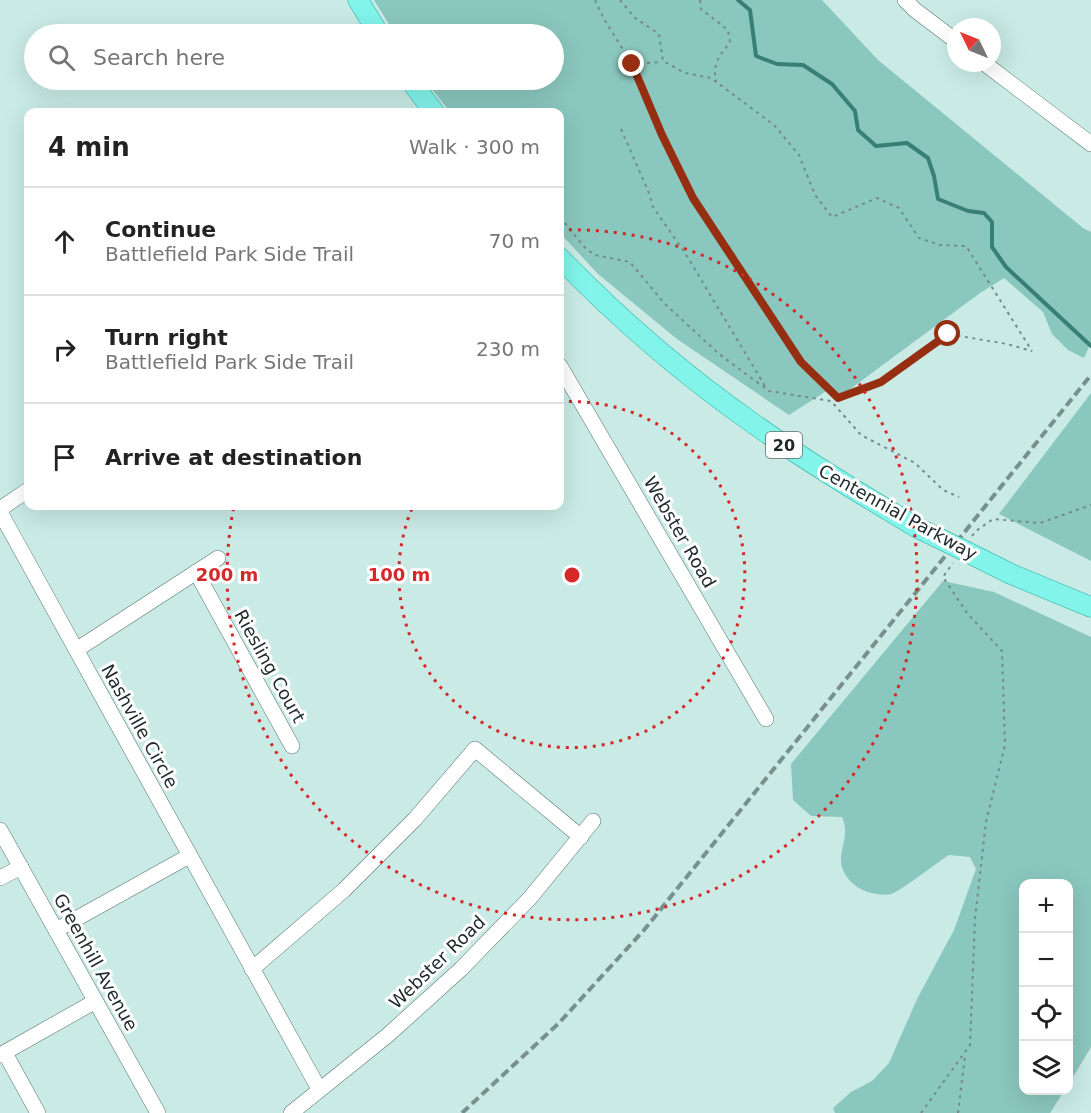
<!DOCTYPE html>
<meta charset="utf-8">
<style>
:root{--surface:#fff;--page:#f6f6f6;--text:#222;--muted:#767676;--line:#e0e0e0}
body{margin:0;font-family:"DejaVu Sans",sans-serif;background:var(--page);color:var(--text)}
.controls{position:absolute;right:18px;bottom:18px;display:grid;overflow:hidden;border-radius:12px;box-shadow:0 6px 24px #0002}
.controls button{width:54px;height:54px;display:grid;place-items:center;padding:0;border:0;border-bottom:2px solid var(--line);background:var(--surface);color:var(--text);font:30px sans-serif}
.compass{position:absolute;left:947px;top:18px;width:54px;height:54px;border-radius:50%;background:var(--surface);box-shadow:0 6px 24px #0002;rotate:313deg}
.stop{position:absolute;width:18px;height:18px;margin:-14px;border:4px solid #962e11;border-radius:50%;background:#fff}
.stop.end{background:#962e11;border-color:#fff;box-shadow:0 2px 6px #0008}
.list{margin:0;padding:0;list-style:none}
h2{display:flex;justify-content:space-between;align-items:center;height:78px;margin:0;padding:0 24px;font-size:26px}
h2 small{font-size:20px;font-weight:400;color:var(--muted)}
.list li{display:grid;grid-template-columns:39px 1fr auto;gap:18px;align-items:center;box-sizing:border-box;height:108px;padding:0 24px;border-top:2px solid var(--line)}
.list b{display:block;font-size:22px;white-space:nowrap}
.list p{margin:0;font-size:20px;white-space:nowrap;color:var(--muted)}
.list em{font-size:20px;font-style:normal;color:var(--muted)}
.icon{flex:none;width:33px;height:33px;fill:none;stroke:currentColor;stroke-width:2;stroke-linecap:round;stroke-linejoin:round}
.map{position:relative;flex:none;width:1091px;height:1113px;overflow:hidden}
.search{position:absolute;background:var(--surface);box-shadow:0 6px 24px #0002;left:24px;top:24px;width:540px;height:66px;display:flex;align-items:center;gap:15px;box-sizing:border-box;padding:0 21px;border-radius:33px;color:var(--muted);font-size:22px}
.panel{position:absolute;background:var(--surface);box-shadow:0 6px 24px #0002;left:24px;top:108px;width:540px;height:402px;border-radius:12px}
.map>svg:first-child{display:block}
.green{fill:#8ac7be}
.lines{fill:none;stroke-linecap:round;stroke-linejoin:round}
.stream{stroke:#387f77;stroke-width:4}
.minor-casing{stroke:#567470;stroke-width:16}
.major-casing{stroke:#28a99d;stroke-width:21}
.path{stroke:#748b88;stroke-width:2;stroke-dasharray:3 4.5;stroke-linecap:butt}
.minor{stroke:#fff;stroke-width:15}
.major{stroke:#82f4ea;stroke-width:20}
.rail{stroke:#79908d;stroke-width:4;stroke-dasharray:9 4.5;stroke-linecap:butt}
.major-bridge-casing{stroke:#28a99d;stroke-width:21;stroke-linecap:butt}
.major-bridge{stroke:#82f4ea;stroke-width:20}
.route{stroke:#962e11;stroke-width:8}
.ring{fill:none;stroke:#d62828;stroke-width:3;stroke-dasharray:3 6}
.labels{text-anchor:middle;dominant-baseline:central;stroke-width:6;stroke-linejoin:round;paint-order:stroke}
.shield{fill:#fff;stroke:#626a69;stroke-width:1.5}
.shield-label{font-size:16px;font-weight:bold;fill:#1e2a29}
.street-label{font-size:18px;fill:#1e2a29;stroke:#fff}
.centre{fill:#d62828;stroke:#fff;stroke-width:3}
.ring-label{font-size:18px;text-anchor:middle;font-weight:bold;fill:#d62828;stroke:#fff;stroke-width:6;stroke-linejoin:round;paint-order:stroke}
</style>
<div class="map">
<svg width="1091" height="1113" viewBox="0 0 1091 1113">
<rect width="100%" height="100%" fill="#c9eae5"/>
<g class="green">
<path d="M374 0H822L878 60 1083 228 1091 232V342L1084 358 1068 350 1052 334 1043 312 1004 278 980 293 838 398 831 388 789 415 677 339 598 274 560 233V112H450L425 80H554V34H395Z"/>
<path d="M1091 393V561L999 514Z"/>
<path d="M943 581 994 592 1091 637V1047L1069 1084 1068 884H1024V1090L1064 1091 1050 1113H835L833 1108 851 1092 872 1081 889 1063 917 999 954 930 976 869 970 857 949 855C939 861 898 893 891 894 871 897 848 887 842 867 837 851 851 837 842 817L811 816 793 800 791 764Z"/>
</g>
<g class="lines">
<path class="stream" d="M738 0 750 10 756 56 777 64 803 65 832 84 855 111 858 130 876 146 907 143 928 158 934 176 938 199 968 211 984 213 992 222V247L1006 267 1091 346"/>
<defs>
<g id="minor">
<path d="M905 0 915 10 956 41"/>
<path d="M984 63 1091 144"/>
<path d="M560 366 766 719"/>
<path d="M0 509 28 490"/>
<path d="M0 512 319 1089"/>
<path d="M196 572 292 746"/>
<path d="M76 650 218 558"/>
<path d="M0 830 158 1113"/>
<path d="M0 878 21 867"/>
<path d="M56 930 189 856"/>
<path d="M252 969 344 890 415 819 475 749 581 837"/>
<path d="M5 1053 38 1113"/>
<path d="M0 1055 94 1002"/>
<path d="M291 1113 388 1035 461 969 530 898 593 821"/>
</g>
<g id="major">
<path d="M358 0 379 34"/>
<path d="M410 80 434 112"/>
<path d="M560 258C619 319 684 375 754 424 806 461 861 494 916 527"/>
<path d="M967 552 1011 574 1091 607"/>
</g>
</defs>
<use href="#minor" class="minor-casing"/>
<use href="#major" class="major-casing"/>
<g class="path">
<path d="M595 0 604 19 632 64 662 135 693 198 801 362 838 398 881 383 948 334 1007 344 1032 351"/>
<path d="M620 0 635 18 659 34 663 61 685 73 711 78 774 125 799 155 815 195 832 217 877 198 899 208 919 238 940 245 966 246 1032 351"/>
<path d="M700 0 701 9 728 30 730 42C720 56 712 63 716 81"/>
<path d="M632 64 662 62"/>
<path d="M621 129 649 193 653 207 685 253 765 386"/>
<path d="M560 217 586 249 595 255 630 262 664 303 719 354 769 391 831 401 861 435 915 463 943 490 959 497"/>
<path d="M972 536 976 531 993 519 1040 523 1091 505"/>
<path d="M921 1113 970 1045 975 918 986 822 1005 745 1002 651 967 613 943 577 953 563"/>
<path d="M958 1113 965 1056"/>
</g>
<use href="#minor" class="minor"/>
<use href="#major" class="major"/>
<path class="rail" d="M462 1113 559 1023 644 930 1091 375"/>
<defs>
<path id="major-bridge" d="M916 527 967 552"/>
</defs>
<use href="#major-bridge" class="major-bridge-casing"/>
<use href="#major-bridge" class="major-bridge"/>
</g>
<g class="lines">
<path class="route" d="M632 64 662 135 693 198 801 362 838 398 881 382 948 334"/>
</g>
<g class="ring">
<path d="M560 402A173 173 0 1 1 413 506"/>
<path d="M560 230A345 345 0 1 1 234 506"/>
</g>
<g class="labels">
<rect class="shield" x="766" y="432" width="36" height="26" rx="4.5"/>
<g class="shield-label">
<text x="784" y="445">20</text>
</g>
<g class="street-label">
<text transform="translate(898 512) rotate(29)">Centennial Parkway</text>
<text transform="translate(680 532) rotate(60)">Webster Road</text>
<text transform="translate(270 666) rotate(61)">Riesling Court</text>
<text transform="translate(140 726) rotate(61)">Nashville Circle</text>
<text transform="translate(96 962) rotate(61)">Greenhill Avenue</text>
<text transform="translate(437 962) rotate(-44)">Webster Road</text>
</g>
</g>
<circle cx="572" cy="575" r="9" class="centre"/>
<g class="ring-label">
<text x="227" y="581">200 m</text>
<text x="399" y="581">100 m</text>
</g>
</svg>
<div class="controls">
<button>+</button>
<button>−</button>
<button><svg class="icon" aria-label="locate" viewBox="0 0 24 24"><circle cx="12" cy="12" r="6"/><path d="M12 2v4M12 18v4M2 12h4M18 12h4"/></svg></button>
<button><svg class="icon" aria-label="layers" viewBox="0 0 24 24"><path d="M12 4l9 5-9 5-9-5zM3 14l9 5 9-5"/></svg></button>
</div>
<svg class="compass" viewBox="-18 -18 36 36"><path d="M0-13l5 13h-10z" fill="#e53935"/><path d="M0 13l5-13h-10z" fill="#767676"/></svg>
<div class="stop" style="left:948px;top:334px"></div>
<div class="stop end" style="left:632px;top:64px"></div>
<div class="search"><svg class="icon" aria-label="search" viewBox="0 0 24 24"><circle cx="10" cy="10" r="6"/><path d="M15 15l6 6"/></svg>Search here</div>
<section class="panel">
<h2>4 min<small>Walk · 300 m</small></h2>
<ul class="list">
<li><svg class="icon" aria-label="ahead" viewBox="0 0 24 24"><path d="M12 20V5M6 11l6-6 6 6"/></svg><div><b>Continue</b><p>Battlefield Park Side Trail</p></div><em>70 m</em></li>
<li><svg class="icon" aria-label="right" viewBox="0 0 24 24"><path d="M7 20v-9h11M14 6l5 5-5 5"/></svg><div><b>Turn right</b><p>Battlefield Park Side Trail</p></div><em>230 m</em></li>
<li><svg class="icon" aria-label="arrive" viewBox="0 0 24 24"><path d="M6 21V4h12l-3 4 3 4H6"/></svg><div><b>Arrive at destination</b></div></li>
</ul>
</section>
</div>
